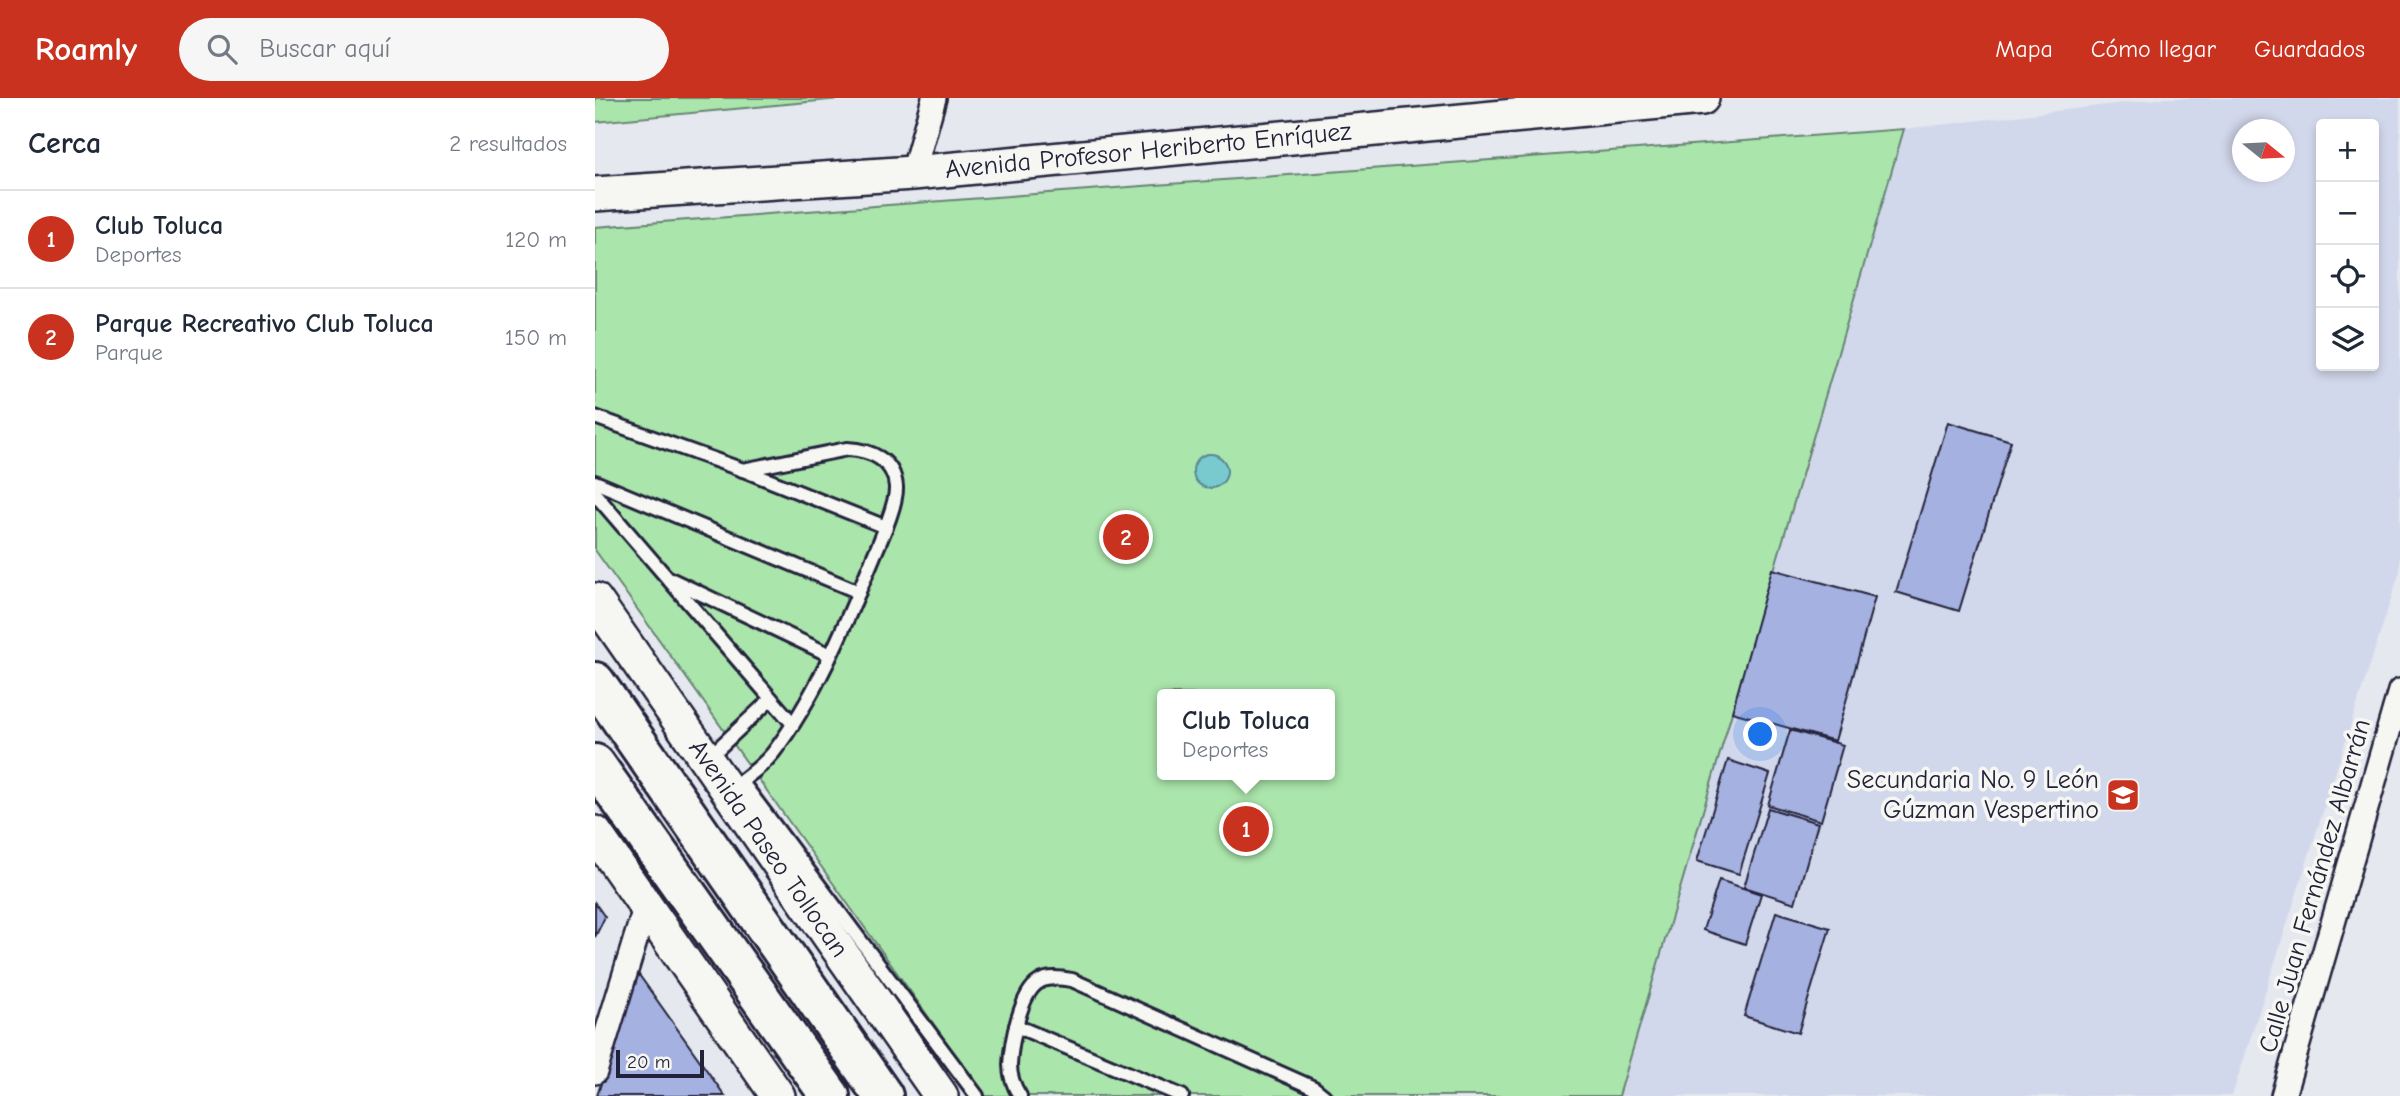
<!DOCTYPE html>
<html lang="es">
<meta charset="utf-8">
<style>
:root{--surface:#fff;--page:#f6f6f7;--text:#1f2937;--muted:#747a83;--line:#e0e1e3;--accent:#c8321e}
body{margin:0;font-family:"Comic Neue",sans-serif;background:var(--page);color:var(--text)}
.controls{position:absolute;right:21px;top:21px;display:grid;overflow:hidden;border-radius:7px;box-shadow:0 4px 10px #0003}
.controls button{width:63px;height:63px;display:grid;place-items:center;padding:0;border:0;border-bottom:2px solid var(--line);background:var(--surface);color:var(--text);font:35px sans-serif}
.compass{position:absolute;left:1637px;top:21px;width:63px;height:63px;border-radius:50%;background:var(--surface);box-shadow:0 4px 10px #0003;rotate:108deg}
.scale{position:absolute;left:21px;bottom:18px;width:88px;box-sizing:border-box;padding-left:7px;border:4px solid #22223b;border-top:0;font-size:19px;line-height:24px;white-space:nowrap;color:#22223b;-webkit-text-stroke:5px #f6f6f2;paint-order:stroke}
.you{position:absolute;left:1166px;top:637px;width:24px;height:24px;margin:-18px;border:5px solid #fff;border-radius:50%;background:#1a73e8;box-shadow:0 0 0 10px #1a73e833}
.badge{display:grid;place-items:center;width:46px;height:46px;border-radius:50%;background:var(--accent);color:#fff;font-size:23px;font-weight:700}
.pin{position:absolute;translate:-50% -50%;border:4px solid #fff;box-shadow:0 2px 7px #0006}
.popup{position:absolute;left:562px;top:591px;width:178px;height:91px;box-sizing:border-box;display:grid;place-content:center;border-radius:7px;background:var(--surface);filter:drop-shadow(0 2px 5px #0005);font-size:23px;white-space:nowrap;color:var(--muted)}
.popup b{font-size:26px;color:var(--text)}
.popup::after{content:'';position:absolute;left:50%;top:100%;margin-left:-14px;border:14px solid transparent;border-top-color:var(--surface)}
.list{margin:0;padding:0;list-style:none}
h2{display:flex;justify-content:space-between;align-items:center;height:91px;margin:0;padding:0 28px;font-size:30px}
h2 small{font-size:23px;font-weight:400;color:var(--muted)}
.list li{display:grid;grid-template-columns:46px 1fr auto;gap:21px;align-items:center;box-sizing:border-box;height:98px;padding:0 28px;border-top:2px solid var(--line)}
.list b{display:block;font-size:26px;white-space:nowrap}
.list p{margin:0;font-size:23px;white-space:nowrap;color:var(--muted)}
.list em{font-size:23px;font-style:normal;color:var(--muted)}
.icon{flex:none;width:38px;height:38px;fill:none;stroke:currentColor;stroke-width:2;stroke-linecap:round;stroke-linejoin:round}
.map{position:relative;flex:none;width:1805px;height:998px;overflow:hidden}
header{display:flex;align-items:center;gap:42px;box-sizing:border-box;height:98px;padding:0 35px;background:var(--accent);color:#fff}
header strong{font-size:33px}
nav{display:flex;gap:38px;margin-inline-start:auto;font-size:24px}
.search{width:490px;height:63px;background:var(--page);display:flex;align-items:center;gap:18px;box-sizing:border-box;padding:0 24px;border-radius:38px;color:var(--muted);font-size:26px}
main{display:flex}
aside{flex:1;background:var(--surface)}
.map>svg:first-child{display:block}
.built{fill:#d2d8eb;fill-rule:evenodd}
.green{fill:#aae5ab;stroke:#668473;stroke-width:2;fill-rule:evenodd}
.water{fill:#79cacf;stroke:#568794;stroke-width:2}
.building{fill:#a5b1e1;stroke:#22223b;stroke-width:2}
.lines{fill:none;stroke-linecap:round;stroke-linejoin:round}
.service-casing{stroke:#22223b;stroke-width:18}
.minor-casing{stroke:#22223b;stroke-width:28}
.secondary-casing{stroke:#22223b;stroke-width:38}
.trunk-casing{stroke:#22223b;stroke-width:44}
.service{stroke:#f6f6f2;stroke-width:12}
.minor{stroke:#f6f6f2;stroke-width:23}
.secondary{stroke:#f6f6f2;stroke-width:33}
.trunk{stroke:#f6f6f2;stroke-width:38}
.labels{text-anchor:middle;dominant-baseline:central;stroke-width:7;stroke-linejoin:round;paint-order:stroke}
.street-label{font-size:26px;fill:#22223b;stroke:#f6f6f2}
.poi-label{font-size:26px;fill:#22223b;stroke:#f6f6f2;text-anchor:end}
</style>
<header>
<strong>Roamly</strong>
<div class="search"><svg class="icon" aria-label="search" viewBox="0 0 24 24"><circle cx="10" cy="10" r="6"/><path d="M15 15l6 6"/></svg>Buscar aquí</div>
<nav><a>Mapa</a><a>Cómo llegar</a><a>Guardados</a></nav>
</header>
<main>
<aside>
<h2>Cerca<small>2 resultados</small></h2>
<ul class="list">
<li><span class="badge">1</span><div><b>Club Toluca</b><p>Deportes</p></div><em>120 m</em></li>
<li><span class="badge">2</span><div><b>Parque Recreativo Club Toluca</b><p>Parque</p></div><em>150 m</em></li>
</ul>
</aside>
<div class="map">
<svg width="1805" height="998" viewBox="0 0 1805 998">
<rect width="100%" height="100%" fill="#e6e8ef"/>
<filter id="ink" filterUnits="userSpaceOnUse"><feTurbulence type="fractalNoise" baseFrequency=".0143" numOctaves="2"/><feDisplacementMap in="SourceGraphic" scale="14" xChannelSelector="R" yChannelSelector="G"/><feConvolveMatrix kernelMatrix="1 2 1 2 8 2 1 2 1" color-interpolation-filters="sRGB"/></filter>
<g filter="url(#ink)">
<path class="built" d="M1571 0H1805V473L1637 998H1024L1309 31ZM1726 26H1779V268H1726ZM1647 32H1689V74H1647Z"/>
<g class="green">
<path d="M0 0H256L0 24Z"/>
<path d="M1309 31 1024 998H390L0 452V129ZM567 596H735V677H567Z"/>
</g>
<circle class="water" cx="615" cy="373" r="17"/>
<g class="building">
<path d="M1353 324 1416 343 1364 513 1301 494Z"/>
<path d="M1177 471 1280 499 1240 643 1137 614Z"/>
<path d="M1195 632 1248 647 1226 723 1173 707Z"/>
<path d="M1133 662 1175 676 1144 776 1102 763Z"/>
<path d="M1173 710 1223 725 1200 805 1149 789Z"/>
<path d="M1124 782 1166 796 1150 846 1108 832Z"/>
<path d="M0 805 10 819 0 839Z"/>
<path d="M1181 814 1235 830 1203 935 1149 918Z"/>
<path d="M42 874 130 998H2Z"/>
</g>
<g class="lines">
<defs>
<g id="service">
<path d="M0 319 148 372 291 429"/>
<path d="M0 384 264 494"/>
<path d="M0 396 198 626"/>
<path d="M77 482 235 557"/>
<path d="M112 661 176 601"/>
<path d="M146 683 382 998"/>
<path d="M133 693C149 681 166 670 178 655 221 599 251 525 278 460 285 443 302 407 301 389 299 362 276 352 252 351L148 372"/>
<path d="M421 928 587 998"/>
<path d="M425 998C419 989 415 977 415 967 416 946 425 895 444 884 453 878 466 880 477 882L719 990 729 998"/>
</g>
<g id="minor">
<path d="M318 75 339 0"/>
<path d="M0 974 51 807"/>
<path d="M1688 998 1805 593"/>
</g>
<g id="secondary">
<path id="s1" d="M0 96 318 75 1107 0"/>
<path id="s2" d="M0 502 346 998"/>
<path d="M0 735 183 998"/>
</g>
<g id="trunk">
<path d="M0 584 288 998"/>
<path d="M0 666 235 998"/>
</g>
</defs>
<use href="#service" class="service-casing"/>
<use href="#minor" class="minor-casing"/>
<use href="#secondary" class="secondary-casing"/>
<use href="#trunk" class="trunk-casing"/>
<use href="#service" class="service"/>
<use href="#minor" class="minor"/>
<use href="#secondary" class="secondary"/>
<use href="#trunk" class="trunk"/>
</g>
</g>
<defs>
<symbol id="school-square" viewBox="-11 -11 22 22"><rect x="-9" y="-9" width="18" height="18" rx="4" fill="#c8321e" stroke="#f6f6f2"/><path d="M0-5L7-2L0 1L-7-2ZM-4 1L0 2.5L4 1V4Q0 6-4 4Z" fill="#fff"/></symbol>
</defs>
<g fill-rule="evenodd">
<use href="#school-square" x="1509" y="678" width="38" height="38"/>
</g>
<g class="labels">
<g class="street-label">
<text stroke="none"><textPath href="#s1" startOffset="555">Avenida Profesor Heriberto Enríquez</textPath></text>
<text stroke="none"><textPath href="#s2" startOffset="303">Avenida Paseo Tollocan</textPath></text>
<text transform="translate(1720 788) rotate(-74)">Calle Juan Fernández Albarrán</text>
</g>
<g class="poi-label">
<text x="1504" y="682">Secundaria No. 9 León<tspan x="1504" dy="30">Gúzman Vespertino</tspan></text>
</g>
</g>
</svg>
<div class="controls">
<button>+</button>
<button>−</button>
<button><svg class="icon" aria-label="locate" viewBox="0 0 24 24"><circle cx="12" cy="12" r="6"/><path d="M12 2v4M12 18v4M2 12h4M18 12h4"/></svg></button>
<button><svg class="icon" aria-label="layers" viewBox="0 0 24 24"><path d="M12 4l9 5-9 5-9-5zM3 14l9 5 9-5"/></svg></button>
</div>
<svg class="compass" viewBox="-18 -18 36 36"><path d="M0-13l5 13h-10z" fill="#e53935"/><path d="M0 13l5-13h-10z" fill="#747a83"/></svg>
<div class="scale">20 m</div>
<div class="you"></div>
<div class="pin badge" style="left:651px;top:731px">1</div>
<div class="popup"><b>Club Toluca</b>Deportes</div>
<div class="pin badge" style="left:531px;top:439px">2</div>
</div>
</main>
